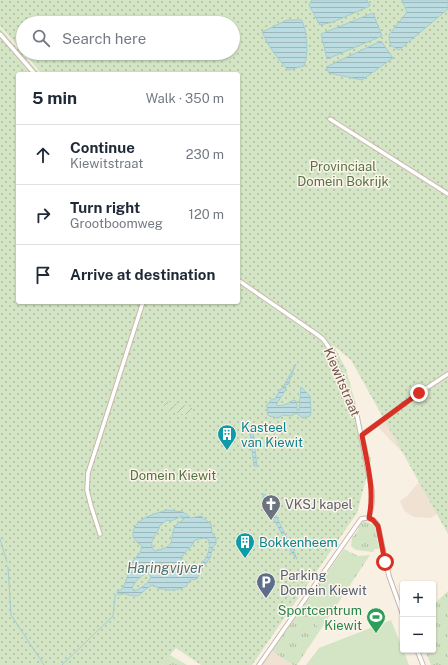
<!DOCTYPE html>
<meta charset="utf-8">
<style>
:root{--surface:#fff;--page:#f6f6f7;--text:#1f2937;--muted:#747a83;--line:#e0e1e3}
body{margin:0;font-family:"Public Sans",sans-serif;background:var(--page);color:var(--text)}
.controls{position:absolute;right:12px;bottom:12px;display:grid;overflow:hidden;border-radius:4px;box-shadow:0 1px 3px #0004}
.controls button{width:36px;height:36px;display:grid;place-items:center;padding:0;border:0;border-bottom:1px solid var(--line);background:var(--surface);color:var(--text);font:20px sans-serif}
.stop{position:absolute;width:12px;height:12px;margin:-9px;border:3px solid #d93025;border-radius:50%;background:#fff}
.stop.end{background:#d93025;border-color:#fff;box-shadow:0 1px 4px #0008}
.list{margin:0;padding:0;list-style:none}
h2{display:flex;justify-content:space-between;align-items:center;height:52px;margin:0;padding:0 16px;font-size:17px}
h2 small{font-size:13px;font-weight:400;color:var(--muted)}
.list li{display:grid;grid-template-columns:26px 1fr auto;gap:12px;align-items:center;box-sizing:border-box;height:60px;padding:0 16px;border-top:1px solid var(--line)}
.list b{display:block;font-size:15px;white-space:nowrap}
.list p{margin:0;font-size:13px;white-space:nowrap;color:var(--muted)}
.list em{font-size:13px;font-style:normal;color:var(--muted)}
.icon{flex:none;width:22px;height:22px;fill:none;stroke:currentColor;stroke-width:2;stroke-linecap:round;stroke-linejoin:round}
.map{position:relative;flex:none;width:448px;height:665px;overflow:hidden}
.search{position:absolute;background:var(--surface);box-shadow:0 1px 3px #0004;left:16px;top:16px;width:224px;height:44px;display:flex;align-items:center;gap:10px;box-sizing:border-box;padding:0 14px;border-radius:22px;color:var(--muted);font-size:15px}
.panel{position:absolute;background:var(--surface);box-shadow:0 1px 3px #0004;left:16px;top:72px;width:224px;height:232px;border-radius:4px}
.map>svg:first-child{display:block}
.residential{fill:#f0e2d3}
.grass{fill:url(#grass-tufts)}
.park{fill:url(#park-dots)}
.garden{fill:url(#garden-furrows)}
.pitch{fill:#d3e5c4}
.water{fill:url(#water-rules);stroke:#a2ccd1;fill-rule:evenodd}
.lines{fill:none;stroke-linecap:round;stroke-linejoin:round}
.stream{stroke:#a2ccd1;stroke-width:1}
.street-casing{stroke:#c9b8ac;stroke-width:5.5}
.street{stroke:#fff;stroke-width:3.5}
.route{stroke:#d93025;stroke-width:5}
.labels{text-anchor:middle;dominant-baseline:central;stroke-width:3;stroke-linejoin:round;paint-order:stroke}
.park-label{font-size:13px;fill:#557446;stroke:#fdf4ea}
.street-label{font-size:13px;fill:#6f574d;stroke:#fdf4ea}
.culture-label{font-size:13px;fill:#0d838f;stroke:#fdf4ea;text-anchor:start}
.worship-label{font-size:13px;fill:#5b616d;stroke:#fdf4ea;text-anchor:start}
.service-label{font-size:13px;fill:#4e5e75;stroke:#fdf4ea;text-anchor:start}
.leisure-label{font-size:13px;fill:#27864d;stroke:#fdf4ea;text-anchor:end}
.water-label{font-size:14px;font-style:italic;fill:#46737a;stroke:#fdf4ea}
</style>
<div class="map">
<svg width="448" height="665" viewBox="0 0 448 665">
<defs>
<pattern id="grass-tufts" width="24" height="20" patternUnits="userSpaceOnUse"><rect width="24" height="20" fill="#d3e5c4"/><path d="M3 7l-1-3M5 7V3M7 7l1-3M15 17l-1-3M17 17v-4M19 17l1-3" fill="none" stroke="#afbca1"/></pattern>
<pattern id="park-dots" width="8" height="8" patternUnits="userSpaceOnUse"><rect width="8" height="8" fill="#d3e5c4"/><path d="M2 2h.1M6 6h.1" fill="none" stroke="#afbca1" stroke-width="1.8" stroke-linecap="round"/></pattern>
<pattern id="garden-furrows" width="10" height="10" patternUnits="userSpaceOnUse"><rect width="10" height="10" fill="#d3e5c4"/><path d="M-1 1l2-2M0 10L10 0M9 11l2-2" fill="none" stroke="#afbca1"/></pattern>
<pattern id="water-rules" width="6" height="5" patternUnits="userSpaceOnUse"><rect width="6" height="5" fill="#bbdde1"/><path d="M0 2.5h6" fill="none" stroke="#9cb6b9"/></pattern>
</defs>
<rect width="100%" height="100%" fill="#f9f0e4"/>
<g class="residential">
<path d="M396 412 440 512 431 518 414 517 404 511 400 501 408 495 418 483 419 471 408 455 401 451 377 426Z"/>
<path d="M272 651 293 665H262Z"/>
</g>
<g class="grass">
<path d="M364 521 374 525 375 527 379 549H375L373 552 356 550 351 546 352 537 355 535 359 528 357 526Z"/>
<path d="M344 549 358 556 370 555 297 665H293L272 651Z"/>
<path d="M448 591V665H431L425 650H433V605Z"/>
<path d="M170 655 187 665H162Z"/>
</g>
<path class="park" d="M0 0H448V534L351 360 334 346 346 369 371 460 357 513 252 665H201L176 648 162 665H0V28L40 74H18V302H238V74H42L24 53H233V23H23V52L0 26Z"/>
<path class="garden" d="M165 401 192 407V416L163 410Z"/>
<g class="pitch">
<path d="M344 551 365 560 319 628 302 611Z"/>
<path d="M391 620 409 665H306L319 648Z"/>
</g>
<g class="water">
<path d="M312 0H367L370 6 333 22 320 25 309 5Z"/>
<path d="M402 0H448V9L399 50 390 45 389 35 407 12Z"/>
<path d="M373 13 382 36 327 59 321 34Z"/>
<path d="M287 20H302C307 33 309 53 304 66L288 70C277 58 269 47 262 32Z"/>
<path d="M381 41 393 58 362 80 329 73 326 67Z"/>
<path d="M296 364 292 373V377L291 376 290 377 289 384 285 385 286 389 276 405C282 407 288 404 293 400L296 401 297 405V410H299L301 387 310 396 311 412 310 416 303 418 296 413 291 416 283 415 278 418 269 416 267 414 268 409 266 406 272 399H275L279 392 278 390 282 389Z"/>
<path d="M250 432 253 433 257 466H254Z"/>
<path d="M263 494H265L266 498 272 507 290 545 292 547 297 559 292 553 263 499Z"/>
<path d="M167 510 183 512 191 518 201 516 211 524 212 533 216 538V544L213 547 210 558 201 570 197 579 190 580C188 582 188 584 186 586 178 592 160 591 153 585 136 593 145 600 122 593L119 595 117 592 123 588 125 583 133 561 140 553 142 546 138 543 133 537C131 519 154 514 167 510ZM182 516 184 519C182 521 178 523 176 525 167 539 180 546 154 551 147 540 158 535 160 525L167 520 171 521ZM203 538 208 539C214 552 200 572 185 570L180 565C182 550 190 551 195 540ZM149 573 151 577C149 583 140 589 134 591L132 588C135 581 142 574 149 573Z"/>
</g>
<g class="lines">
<g class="stream">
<path d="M0 539 7 562"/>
<path d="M8 567 11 615 44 665"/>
<path d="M62 665 113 616 115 596 118 593"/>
</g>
<defs>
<g id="street">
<path d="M0 34 35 74"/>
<path d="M330 119 448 194"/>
<path d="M238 280 315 333 323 339 328 346 357 416 372 491V503L369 518"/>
<path d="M362 435 419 393 448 374"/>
<path d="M100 534 91 506 87 490 88 473 143 302"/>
<path d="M417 650 423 665"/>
<path d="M259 665 361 519C368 517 375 519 378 526L389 576 403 615"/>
</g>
</defs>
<use href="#street" class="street-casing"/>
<use href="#street" class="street"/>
</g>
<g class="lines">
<path class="route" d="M385 562 378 526 373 520 369 518C375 488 367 464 362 435L419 393"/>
</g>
<defs>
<symbol id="building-pin" viewBox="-11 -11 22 30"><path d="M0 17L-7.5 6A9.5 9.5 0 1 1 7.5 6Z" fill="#0f9aa8" stroke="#fdf4ea"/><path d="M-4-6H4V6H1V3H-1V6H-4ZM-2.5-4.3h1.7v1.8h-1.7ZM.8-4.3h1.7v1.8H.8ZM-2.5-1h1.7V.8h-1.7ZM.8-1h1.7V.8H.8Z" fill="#fff"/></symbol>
<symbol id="church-pin" viewBox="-11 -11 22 30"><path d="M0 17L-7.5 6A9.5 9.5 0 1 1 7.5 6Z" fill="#6b7280" stroke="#fdf4ea"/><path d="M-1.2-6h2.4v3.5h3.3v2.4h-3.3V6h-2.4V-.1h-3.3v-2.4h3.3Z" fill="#fff"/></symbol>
<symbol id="parking-pin" viewBox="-11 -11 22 30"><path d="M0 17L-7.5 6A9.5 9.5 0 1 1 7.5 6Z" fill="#5c6f8a" stroke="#fdf4ea"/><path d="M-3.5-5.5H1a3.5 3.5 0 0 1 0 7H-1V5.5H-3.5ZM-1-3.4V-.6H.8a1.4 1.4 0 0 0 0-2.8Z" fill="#fff"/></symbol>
<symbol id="stadium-pin" viewBox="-11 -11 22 30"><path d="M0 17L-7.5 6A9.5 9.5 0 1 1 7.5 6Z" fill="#2e9e5b" stroke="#fdf4ea"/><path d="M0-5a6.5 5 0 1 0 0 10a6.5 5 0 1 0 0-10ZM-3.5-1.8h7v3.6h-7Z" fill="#fff"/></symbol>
</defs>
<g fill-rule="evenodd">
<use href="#building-pin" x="216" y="423" width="22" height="30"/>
<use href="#church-pin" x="260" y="493" width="22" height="30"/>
<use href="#building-pin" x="234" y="531" width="22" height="30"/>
<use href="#parking-pin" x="255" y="571" width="22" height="30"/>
<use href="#stadium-pin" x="365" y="606" width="22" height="30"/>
</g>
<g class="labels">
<g class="park-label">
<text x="343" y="166">Provinciaal<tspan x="343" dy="15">Domein Bokrijk</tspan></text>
<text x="173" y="475">Domein Kiewit</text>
</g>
<g class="street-label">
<text transform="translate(342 382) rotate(67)">Kiewitstraat</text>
</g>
<g class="culture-label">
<text x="241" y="427">Kasteel<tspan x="241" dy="15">van Kiewit</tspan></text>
<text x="259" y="542">Bokkenheem</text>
</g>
<g class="worship-label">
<text x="285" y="504">VKSJ kapel</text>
</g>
<g class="service-label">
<text x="280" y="575">Parking<tspan x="280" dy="15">Domein Kiewit</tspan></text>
</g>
<g class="leisure-label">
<text x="362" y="610">Sportcentrum<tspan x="362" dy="15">Kiewit</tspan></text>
</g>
<g class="water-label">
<text x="165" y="568">Haringvijver</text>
</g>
</g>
</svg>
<div class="controls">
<button>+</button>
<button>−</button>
</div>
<div class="stop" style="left:385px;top:562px"></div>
<div class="stop end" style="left:419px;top:393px"></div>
<div class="search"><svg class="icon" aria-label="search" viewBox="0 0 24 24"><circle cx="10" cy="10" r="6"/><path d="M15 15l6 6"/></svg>Search here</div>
<section class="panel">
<h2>5 min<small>Walk · 350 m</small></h2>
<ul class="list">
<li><svg class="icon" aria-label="ahead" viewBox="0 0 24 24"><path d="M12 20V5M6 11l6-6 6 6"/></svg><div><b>Continue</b><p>Kiewitstraat</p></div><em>230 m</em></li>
<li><svg class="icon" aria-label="right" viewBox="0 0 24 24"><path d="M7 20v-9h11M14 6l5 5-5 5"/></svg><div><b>Turn right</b><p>Grootboomweg</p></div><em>120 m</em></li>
<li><svg class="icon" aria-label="arrive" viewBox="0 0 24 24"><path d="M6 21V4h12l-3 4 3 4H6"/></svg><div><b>Arrive at destination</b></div></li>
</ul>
</section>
</div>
